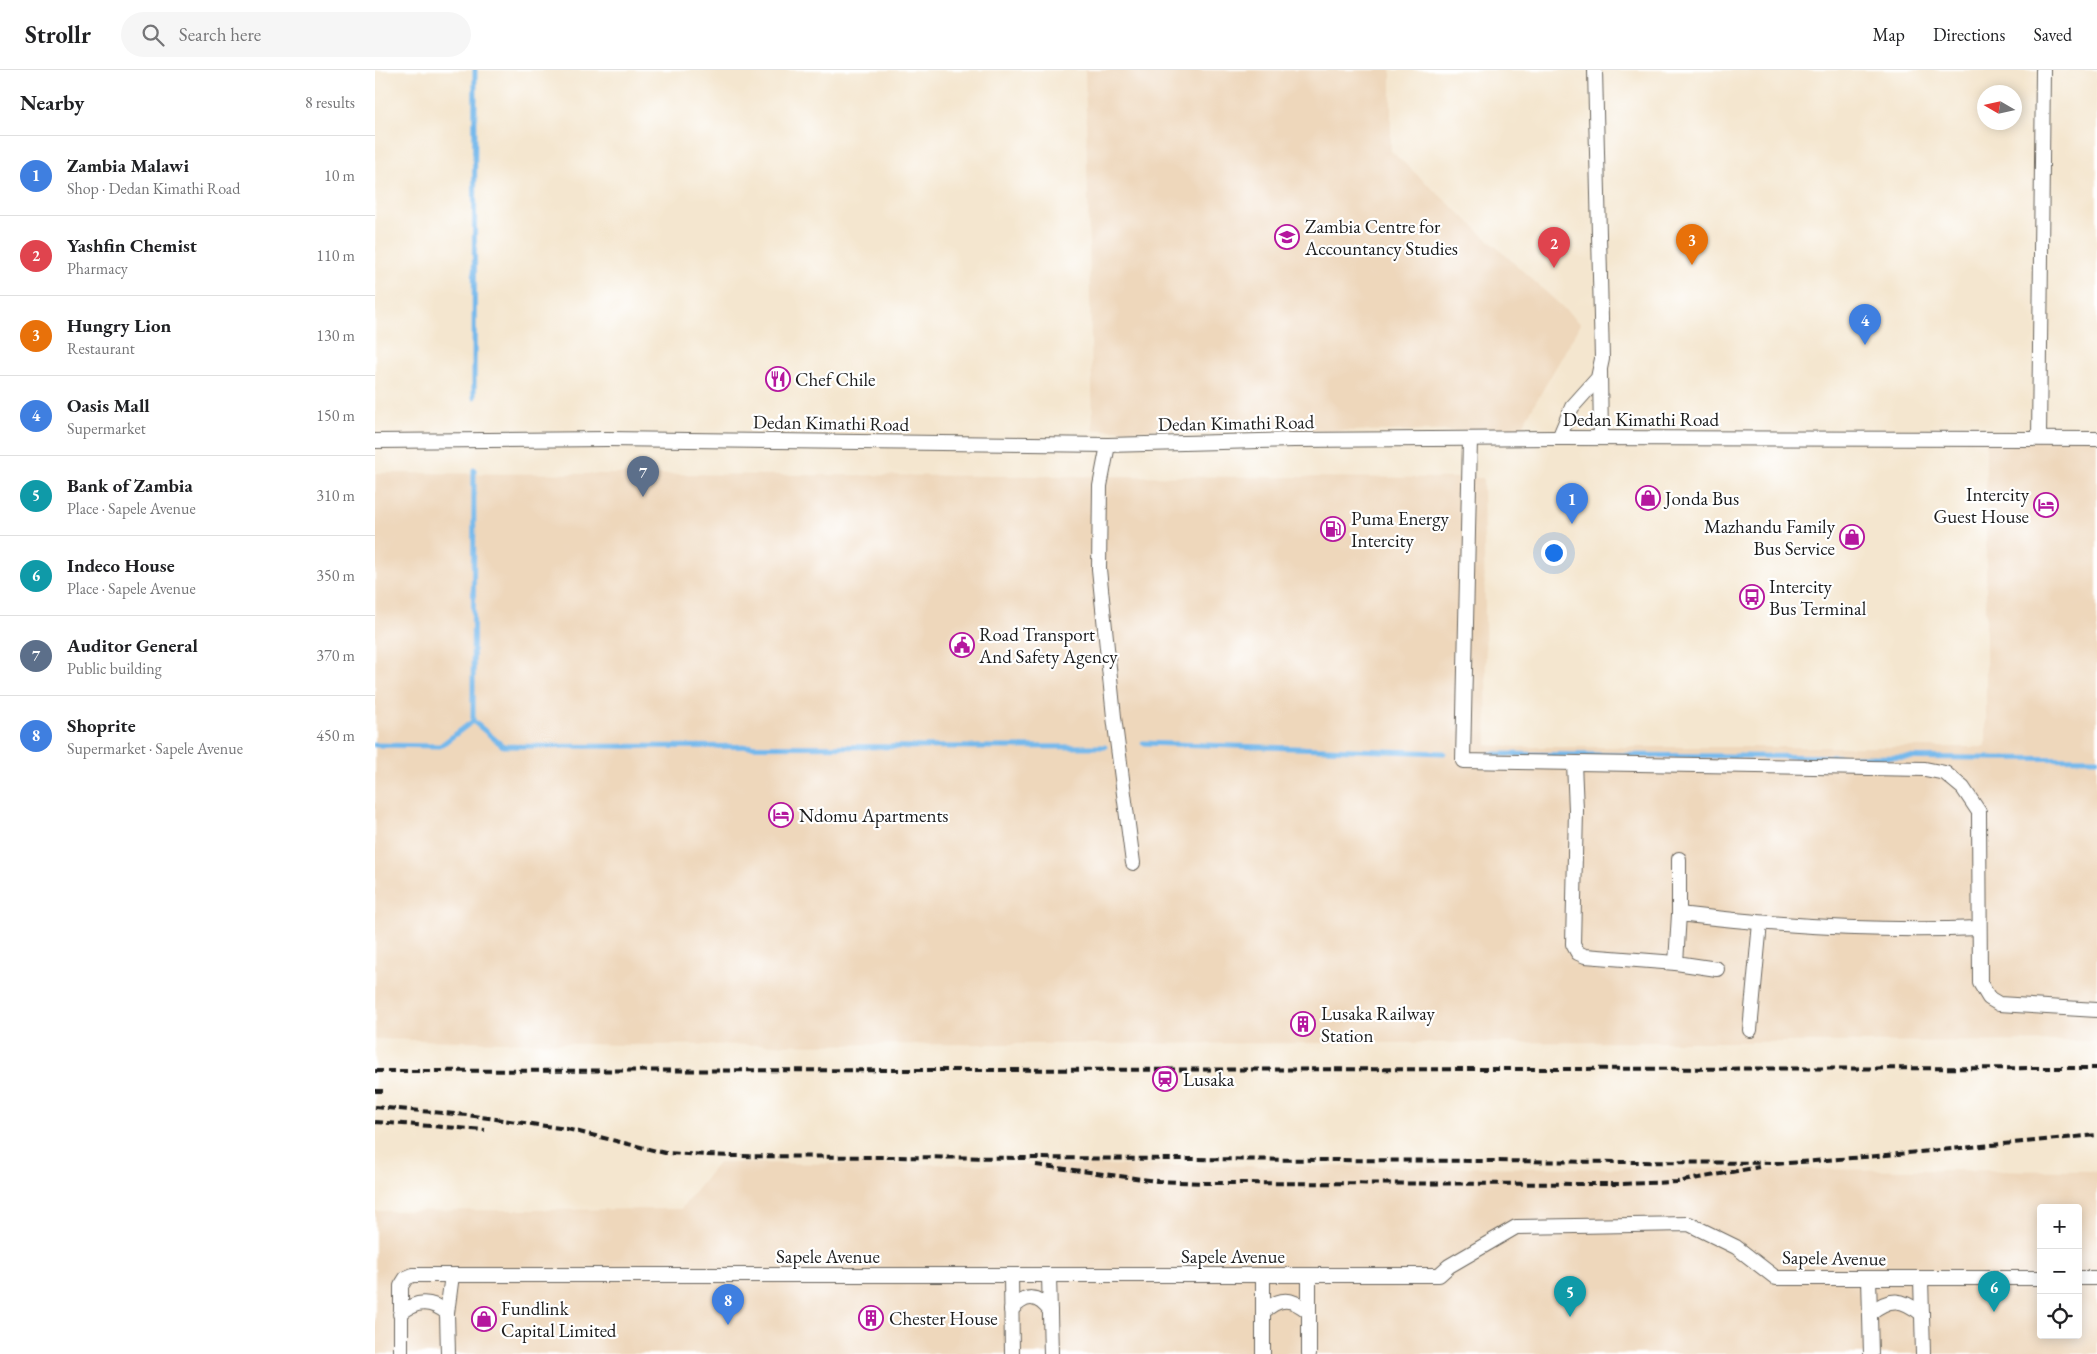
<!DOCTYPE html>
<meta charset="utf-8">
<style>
:root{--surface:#fff;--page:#f6f6f6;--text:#202124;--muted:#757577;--line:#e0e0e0;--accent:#b5179e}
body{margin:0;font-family:"EB Garamond",serif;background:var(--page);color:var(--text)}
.controls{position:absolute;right:15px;bottom:15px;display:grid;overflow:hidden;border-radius:5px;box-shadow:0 2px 12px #0003}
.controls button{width:45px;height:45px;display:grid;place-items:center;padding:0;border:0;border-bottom:1px solid var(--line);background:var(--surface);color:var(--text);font:25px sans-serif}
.compass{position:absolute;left:1602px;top:15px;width:45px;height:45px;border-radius:50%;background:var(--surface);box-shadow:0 2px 12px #0003;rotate:279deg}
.you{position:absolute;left:1178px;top:482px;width:18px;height:18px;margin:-12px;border:4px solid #fff;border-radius:50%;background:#1a73e8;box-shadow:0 0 0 8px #1a73e833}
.badge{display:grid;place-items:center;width:32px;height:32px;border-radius:50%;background:var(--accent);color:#fff;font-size:16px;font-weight:700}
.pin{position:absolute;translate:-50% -41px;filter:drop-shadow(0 1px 2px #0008)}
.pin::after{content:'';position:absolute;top:26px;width:18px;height:15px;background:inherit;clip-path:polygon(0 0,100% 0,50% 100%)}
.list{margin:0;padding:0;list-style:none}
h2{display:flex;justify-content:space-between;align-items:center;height:65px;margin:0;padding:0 20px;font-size:21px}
h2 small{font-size:16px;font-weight:400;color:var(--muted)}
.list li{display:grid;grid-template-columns:32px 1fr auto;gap:15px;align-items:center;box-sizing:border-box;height:80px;padding:0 20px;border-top:1px solid var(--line)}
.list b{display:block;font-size:19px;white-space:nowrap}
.list p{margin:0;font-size:16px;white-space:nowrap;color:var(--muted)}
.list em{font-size:16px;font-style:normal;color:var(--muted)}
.icon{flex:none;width:28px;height:28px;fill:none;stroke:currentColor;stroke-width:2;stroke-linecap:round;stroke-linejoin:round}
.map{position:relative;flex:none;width:1722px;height:1284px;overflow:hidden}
header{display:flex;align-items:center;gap:30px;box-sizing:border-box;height:70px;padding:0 25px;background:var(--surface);border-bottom:1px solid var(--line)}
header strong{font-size:24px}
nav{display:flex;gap:28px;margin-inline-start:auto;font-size:18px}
.search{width:350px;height:45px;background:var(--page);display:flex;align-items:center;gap:12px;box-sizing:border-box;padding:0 18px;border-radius:28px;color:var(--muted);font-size:19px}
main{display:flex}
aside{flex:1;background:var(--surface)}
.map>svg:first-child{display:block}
.built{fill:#eed7bb;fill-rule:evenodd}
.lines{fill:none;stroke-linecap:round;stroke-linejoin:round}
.stream{stroke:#76b9ec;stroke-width:5}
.street-casing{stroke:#68635b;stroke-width:16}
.street{stroke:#fff;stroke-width:14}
.rail{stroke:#1c1c1c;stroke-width:4;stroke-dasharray:8 4;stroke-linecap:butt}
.labels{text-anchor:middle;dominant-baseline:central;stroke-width:4.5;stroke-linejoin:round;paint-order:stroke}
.poi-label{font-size:19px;fill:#1c1c1c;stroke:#fff;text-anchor:start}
.street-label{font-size:19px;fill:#1c1c1c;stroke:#fff}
</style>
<header>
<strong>Strollr</strong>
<div class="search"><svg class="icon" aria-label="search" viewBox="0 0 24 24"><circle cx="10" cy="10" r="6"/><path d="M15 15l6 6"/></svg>Search here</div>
<nav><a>Map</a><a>Directions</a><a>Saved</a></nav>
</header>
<main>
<aside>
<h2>Nearby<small>8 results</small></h2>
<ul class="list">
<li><span class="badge" style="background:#3f7fe0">1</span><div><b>Zambia Malawi</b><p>Shop · Dedan Kimathi Road</p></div><em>10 m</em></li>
<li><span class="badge" style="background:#e0444e">2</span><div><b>Yashfin Chemist</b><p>Pharmacy</p></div><em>110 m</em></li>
<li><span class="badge" style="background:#e8710a">3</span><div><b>Hungry Lion</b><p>Restaurant</p></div><em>130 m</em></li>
<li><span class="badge" style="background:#3f7fe0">4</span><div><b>Oasis Mall</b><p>Supermarket</p></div><em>150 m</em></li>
<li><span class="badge" style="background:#0f9aa8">5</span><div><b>Bank of Zambia</b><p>Place · Sapele Avenue</p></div><em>310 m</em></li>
<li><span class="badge" style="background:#0f9aa8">6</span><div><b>Indeco House</b><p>Place · Sapele Avenue</p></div><em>350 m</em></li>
<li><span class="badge" style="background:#5c6f8a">7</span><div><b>Auditor General</b><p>Public building</p></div><em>370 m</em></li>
<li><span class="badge" style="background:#3f7fe0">8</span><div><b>Shoprite</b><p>Supermarket · Sapele Avenue</p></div><em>450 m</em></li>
</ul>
</aside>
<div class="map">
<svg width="1722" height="1284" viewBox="0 0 1722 1284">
<rect width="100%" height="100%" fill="#fff"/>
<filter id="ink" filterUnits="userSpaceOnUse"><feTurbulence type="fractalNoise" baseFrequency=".02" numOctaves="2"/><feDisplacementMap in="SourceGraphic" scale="10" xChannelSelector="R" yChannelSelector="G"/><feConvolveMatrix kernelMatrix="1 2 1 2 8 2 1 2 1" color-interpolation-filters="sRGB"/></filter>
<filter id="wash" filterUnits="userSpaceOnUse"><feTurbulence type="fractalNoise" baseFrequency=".0096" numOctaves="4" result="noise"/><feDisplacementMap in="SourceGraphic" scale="20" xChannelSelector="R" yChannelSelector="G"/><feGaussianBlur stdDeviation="1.12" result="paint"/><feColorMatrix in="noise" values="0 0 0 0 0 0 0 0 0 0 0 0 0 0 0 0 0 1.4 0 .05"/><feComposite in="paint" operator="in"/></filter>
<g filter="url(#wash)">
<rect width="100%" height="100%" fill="#f4e6cf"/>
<g class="built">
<path d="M710 0H1016V81L1206 254 1144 361 718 360Z"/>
<path d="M1722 364V971L252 975 0 969V403L1108 408 1112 675 1144 677H1611V367Z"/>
<path d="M343 1093 1722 1101V1284H0V1141L306 1139ZM1666 1138H1703V1265H1666Z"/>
</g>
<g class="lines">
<g class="stream">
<path d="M99 327 100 0"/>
<path d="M98 651 99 400"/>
<path d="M768 673 1069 683"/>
<path d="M0 675 65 676 98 651 128 676 730 677"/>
<path d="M1115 684 1722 689"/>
</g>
</g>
</g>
<g filter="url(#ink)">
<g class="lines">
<defs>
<g id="street">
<path d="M1225 301 1226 368"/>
<path d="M1184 368 1197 337 1223 308 1227 289 1220 0"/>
<path d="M1664 368 1668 0"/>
<path d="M1095 369 1088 691 1550 699 1570 703 1588 718 1604 742 1605 913 1614 928 1624 934 1722 940"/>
<path d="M0 371 232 369 733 375 919 370 1184 368 1722 369"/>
<path d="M733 375 725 416 724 499 739 647 758 793"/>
<path d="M1199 693 1201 740 1198 874 1203 883 1210 886 1301 893 1304 844C1404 856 1504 862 1604 858"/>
<path d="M1304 789V844"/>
<path d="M1301 893 1342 899"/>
<path d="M1375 960 1385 853"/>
<path d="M636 1205 637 1284"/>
<path d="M674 1205 676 1284"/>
<path d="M888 1205V1284"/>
<path d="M934 1205V1284"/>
<path d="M1494 1208 1496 1284"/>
<path d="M1546 1208 1548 1284"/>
<path d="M1703 1208H1722"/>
<path d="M636 1240C651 1224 662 1224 675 1241"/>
<path d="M888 1242C905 1227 916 1227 934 1242"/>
<path d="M1495 1243C1515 1227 1527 1228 1547 1244"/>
<path d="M25 1244C41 1230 56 1230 72 1243"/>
<path d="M26 1284V1216L31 1208 38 1205H1064L1074 1196 1141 1157 1314 1154 1361 1177 1401 1208H1666"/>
<path d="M73 1284 72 1243 77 1205"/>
</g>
</defs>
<use href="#street" class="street-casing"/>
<use href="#street" class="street"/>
<g class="rail">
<path d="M0 1001 1722 998"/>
<path d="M0 1021H10"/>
<path d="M0 1037 92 1045 192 1059 290 1083 356 1086 1407 1093"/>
<path d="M0 1052 110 1060"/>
<path d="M1401 1094 1502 1086 1722 1065"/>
<path d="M661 1095 782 1111 831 1113 1245 1114 1302 1112 1384 1097"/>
</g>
</g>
</g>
<defs>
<symbol id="university-ring" viewBox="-11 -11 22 22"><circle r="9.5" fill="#fff" stroke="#b5179e" stroke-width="1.5"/><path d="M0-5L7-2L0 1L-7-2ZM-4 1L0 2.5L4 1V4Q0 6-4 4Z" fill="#b5179e"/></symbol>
<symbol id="restaurant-ring" viewBox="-11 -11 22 22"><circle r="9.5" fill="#fff" stroke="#b5179e" stroke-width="1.5"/><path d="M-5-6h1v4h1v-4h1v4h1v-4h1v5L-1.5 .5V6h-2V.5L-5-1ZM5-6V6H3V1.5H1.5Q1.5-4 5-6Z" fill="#b5179e"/></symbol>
<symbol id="shop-ring" viewBox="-11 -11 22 22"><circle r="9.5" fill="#fff" stroke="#b5179e" stroke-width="1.5"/><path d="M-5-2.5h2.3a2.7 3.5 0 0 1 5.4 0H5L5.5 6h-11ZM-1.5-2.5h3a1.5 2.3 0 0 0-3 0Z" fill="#b5179e"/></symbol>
<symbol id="hotel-ring" viewBox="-11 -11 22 22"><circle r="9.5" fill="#fff" stroke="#b5179e" stroke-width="1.5"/><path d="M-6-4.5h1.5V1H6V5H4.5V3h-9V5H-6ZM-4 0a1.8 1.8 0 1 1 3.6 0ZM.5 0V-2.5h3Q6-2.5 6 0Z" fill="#b5179e"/></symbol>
<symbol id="fuel-ring" viewBox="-11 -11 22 22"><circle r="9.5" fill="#fff" stroke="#b5179e" stroke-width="1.5"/><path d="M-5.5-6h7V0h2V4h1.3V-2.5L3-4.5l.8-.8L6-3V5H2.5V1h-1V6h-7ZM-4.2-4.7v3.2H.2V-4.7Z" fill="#b5179e"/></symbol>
<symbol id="bus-ring" viewBox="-11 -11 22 22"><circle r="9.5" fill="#fff" stroke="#b5179e" stroke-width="1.5"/><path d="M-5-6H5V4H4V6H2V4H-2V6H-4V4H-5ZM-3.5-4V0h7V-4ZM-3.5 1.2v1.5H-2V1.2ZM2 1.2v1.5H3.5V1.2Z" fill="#b5179e"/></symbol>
<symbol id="civic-ring" viewBox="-11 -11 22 22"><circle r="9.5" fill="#fff" stroke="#b5179e" stroke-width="1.5"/><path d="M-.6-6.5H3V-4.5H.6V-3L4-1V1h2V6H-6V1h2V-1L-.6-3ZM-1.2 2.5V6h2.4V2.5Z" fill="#b5179e"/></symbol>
<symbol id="building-ring" viewBox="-11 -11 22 22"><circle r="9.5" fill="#fff" stroke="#b5179e" stroke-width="1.5"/><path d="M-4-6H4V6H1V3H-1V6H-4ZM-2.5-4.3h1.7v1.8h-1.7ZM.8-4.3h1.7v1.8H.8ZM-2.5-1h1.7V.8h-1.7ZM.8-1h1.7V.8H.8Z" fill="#b5179e"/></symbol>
<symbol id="station-ring" viewBox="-11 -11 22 22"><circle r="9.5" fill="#fff" stroke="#b5179e" stroke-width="1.5"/><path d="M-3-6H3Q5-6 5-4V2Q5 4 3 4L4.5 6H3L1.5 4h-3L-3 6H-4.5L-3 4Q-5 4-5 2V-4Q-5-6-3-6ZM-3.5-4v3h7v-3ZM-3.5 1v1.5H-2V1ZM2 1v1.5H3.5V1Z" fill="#b5179e"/></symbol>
</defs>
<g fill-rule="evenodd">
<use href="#university-ring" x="898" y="153" width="28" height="28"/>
<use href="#restaurant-ring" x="389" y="295" width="28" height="28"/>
<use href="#shop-ring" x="1259" y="414" width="28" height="28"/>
<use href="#hotel-ring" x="1657" y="421" width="28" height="28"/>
<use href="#fuel-ring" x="944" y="445" width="28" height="28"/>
<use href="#shop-ring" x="1463" y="453" width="28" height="28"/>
<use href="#bus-ring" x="1363" y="513" width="28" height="28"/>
<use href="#civic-ring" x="573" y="561" width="28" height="28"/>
<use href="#hotel-ring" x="392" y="731" width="28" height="28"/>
<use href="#building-ring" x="914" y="940" width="28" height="28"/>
<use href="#station-ring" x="776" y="995" width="28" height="28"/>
<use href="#building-ring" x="482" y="1234" width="28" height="28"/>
<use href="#shop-ring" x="95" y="1235" width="28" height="28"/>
</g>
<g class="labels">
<g class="poi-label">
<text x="930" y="156">Zambia Centre for<tspan x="930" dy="22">Accountancy Studies</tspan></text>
<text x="420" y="309">Chef Chile</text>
<text x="1654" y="424" text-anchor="end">Intercity<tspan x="1654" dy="22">Guest House</tspan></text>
<text x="1290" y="428">Jonda Bus</text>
<text x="976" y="448">Puma Energy<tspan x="976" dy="22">Intercity</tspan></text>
<text x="1460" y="456" text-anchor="end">Mazhandu Family<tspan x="1460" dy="22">Bus Service</tspan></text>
<text x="1394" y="516">Intercity<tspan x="1394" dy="22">Bus Terminal</tspan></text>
<text x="604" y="564">Road Transport<tspan x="604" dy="22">And Safety Agency</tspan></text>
<text x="424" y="745">Ndomu Apartments</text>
<text x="946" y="943">Lusaka Railway<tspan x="946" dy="22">Station</tspan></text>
<text x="808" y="1009">Lusaka</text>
<text x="126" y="1238">Fundlink<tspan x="126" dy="22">Capital Limited</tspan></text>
<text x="514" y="1248">Chester House</text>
</g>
<g class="street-label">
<text x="1266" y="349">Dedan Kimathi Road</text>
<text transform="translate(456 353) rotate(1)">Dedan Kimathi Road</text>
<text transform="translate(861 353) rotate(-1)">Dedan Kimathi Road</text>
<text x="453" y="1186">Sapele Avenue</text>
<text x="858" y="1186">Sapele Avenue</text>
<text transform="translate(1459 1188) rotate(1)">Sapele Avenue</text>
</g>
</g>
</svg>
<div class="controls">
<button>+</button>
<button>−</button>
<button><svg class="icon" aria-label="locate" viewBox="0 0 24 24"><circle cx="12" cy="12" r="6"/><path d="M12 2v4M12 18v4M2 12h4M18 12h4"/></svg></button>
</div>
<svg class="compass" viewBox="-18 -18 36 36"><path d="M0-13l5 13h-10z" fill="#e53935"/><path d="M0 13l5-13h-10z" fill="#757577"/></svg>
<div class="you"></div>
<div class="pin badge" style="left:1197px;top:454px;background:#3f7fe0">1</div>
<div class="pin badge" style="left:1179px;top:198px;background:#e0444e">2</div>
<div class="pin badge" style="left:1317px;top:195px;background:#e8710a">3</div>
<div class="pin badge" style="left:1490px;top:275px;background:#3f7fe0">4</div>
<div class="pin badge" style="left:1195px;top:1247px;background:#0f9aa8">5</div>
<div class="pin badge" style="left:1619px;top:1242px;background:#0f9aa8">6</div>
<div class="pin badge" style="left:268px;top:427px;background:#5c6f8a">7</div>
<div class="pin badge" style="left:353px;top:1255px;background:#3f7fe0">8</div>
</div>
</main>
